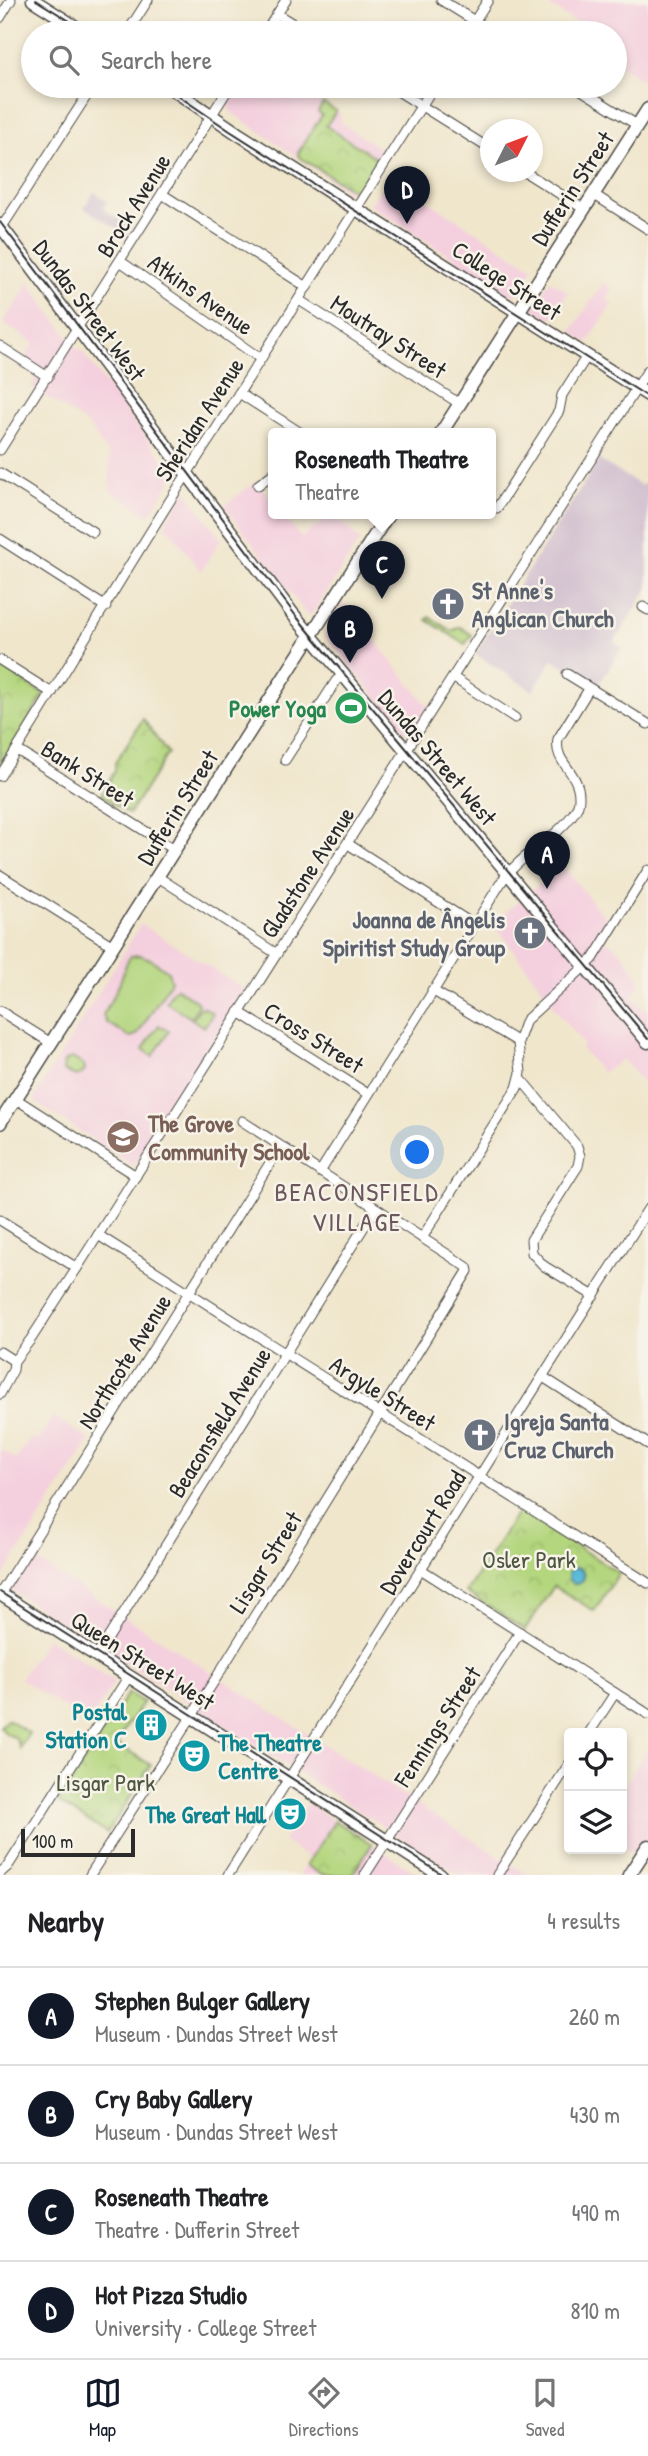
<!DOCTYPE html>
<meta charset="utf-8">
<style>
:root{--surface:#fff;--page:#f2f2f2;--text:#202124;--muted:#757577;--line:#e0e0e0;--accent:#111827}
body{margin:0;font-family:"Patrick Hand",sans-serif;background:var(--page);color:var(--text)}
.controls{position:absolute;right:21px;bottom:21px;display:grid;overflow:hidden;border-radius:7px;box-shadow:0 4px 10px #0003}
.controls button{width:63px;height:63px;display:grid;place-items:center;padding:0;border:0;border-bottom:2px solid var(--line);background:var(--surface);color:var(--text);font:35px sans-serif}
.compass{position:absolute;left:480px;top:119px;width:63px;height:63px;border-radius:50%;background:var(--surface);box-shadow:0 4px 10px #0003;rotate:48deg}
.scale{position:absolute;left:21px;bottom:18px;width:114px;box-sizing:border-box;padding-left:7px;border:4px solid #2b2b2b;border-top:0;font-size:19px;line-height:24px;white-space:nowrap;color:#2b2b2b;-webkit-text-stroke:5px #f7f3e8;paint-order:stroke}
.you{position:absolute;left:418px;top:1153px;width:24px;height:24px;margin:-18px;border:5px solid #fff;border-radius:50%;background:#1a73e8;box-shadow:0 0 0 10px #1a73e833}
.badge{display:grid;place-items:center;width:46px;height:46px;border-radius:50%;background:var(--accent);color:#fff;font-size:23px;font-weight:700}
.pin{position:absolute;translate:-50% -58px;filter:drop-shadow(0 2px 4px #0008)}
.pin::after{content:'';position:absolute;top:37px;width:24px;height:21px;background:inherit;clip-path:polygon(0 0,100% 0,50% 100%)}
.popup{position:absolute;left:268px;top:428px;width:228px;height:91px;box-sizing:border-box;display:grid;place-content:center;border-radius:7px;background:var(--surface);filter:drop-shadow(0 2px 5px #0005);font-size:23px;white-space:nowrap;color:var(--muted)}
.popup b{font-size:26px;color:var(--text)}
.popup::after{content:'';position:absolute;left:50%;top:100%;margin-left:-14px;border:14px solid transparent;border-top-color:var(--surface)}
.list{margin:0;padding:0;list-style:none}
h2{display:flex;justify-content:space-between;align-items:center;height:91px;margin:0;padding:0 28px;font-size:30px}
h2 small{font-size:23px;font-weight:400;color:var(--muted)}
.list li{display:grid;grid-template-columns:46px 1fr auto;gap:21px;align-items:center;box-sizing:border-box;height:98px;padding:0 28px;border-top:2px solid var(--line)}
.list b{display:block;font-size:26px;white-space:nowrap}
.list p{margin:0;font-size:23px;white-space:nowrap;color:var(--muted)}
.list em{font-size:23px;font-style:normal;color:var(--muted)}
.icon{flex:none;width:38px;height:38px;fill:none;stroke:currentColor;stroke-width:2;stroke-linecap:round;stroke-linejoin:round}
.map{position:relative;flex:none;width:648px;height:1875px;overflow:hidden}
.search{position:absolute;background:var(--surface);box-shadow:0 4px 10px #0003;left:21px;right:21px;top:21px;height:77px;display:flex;align-items:center;gap:18px;box-sizing:border-box;padding:0 24px;border-radius:38px;color:var(--muted);font-size:26px}
.sheet{height:483px;background:var(--surface)}
nav{display:flex;justify-content:space-around;align-items:center;box-sizing:border-box;height:98px;border-top:2px solid var(--line);background:var(--surface);font-size:19px;color:var(--muted)}
nav a{display:grid;justify-items:center;gap:4px}
nav .on{color:var(--accent)}
.map>svg:first-child{display:block}
.built{fill:#f4cfde}
.industrial{fill:#d0bdce}
.green{fill:#b4d67e;stroke:#708054;stroke-width:2}
.park{fill:url(#park-crowns);stroke:#708054;stroke-width:2}
.water{fill:url(#water-ripples);stroke:#437282;stroke-width:2}
.lines{fill:none;stroke-linecap:round;stroke-linejoin:round}
.street-casing{stroke:#494743;stroke-width:11}
.secondary-casing{stroke:#494743;stroke-width:15}
.street{stroke:#fff;stroke-width:9}
.secondary{stroke:#fff;stroke-width:12}
.tram{stroke:#2b2b2b;stroke-width:2}
.labels{text-anchor:middle;dominant-baseline:central;stroke-width:5;stroke-linejoin:round;paint-order:stroke}
.street-label{font-size:24px;fill:#2b2b2b;stroke:#f7f3e8}
.worship-label{font-size:24px;font-weight:bold;fill:#5b616d;stroke:#f7f3e8;text-anchor:start}
.leisure-label{font-size:24px;font-weight:bold;fill:#27864d;stroke:#f7f3e8;text-anchor:end}
.education-label{font-size:24px;font-weight:bold;fill:#785e54;stroke:#f7f3e8;text-anchor:start}
.park-label{font-size:24px;fill:#4d5640;stroke:#f7f3e8}
.culture-label{font-size:24px;font-weight:bold;fill:#0d838f;stroke:#f7f3e8;text-anchor:end}
.neighbourhood-label{font-size:26px;letter-spacing:2px;fill:#6b575d;stroke:#f7f3e8}
</style>
<div class="map">
<svg width="648" height="1875" viewBox="0 0 648 1875">
<defs>
<pattern id="park-crowns" width="20" height="18" patternUnits="userSpaceOnUse" patternTransform="scale(1.75)"><rect width="20" height="18" fill="#b4d67e"/><path d="M2 6a3 3 0 1 1 6 0M12 15a3 3 0 1 1 6 0" fill="none" stroke="#9bb86d"/></pattern>
<pattern id="water-ripples" width="26" height="14" patternUnits="userSpaceOnUse" patternTransform="scale(1.75)"><rect width="26" height="14" fill="#5bbad9"/><path d="M2 4q2-2 4 0t4 0M15 11q2-2 4 0t4 0" fill="none" stroke="#4b97b0"/></pattern>
</defs>
<rect width="100%" height="100%" fill="#f7f3e8"/>
<filter id="ink" filterUnits="userSpaceOnUse"><feTurbulence type="fractalNoise" baseFrequency=".0143" numOctaves="2"/><feDisplacementMap in="SourceGraphic" scale="14" xChannelSelector="R" yChannelSelector="G"/><feConvolveMatrix kernelMatrix="1 2 1 2 8 2 1 2 1" color-interpolation-filters="sRGB"/></filter>
<filter id="wash" filterUnits="userSpaceOnUse"><feTurbulence type="fractalNoise" baseFrequency=".00686" numOctaves="4" result="noise"/><feDisplacementMap in="SourceGraphic" scale="28" xChannelSelector="R" yChannelSelector="G"/><feGaussianBlur stdDeviation="1.57" result="paint"/><feColorMatrix in="noise" values="0 0 0 0 0 0 0 0 0 0 0 0 0 0 0 0 0 1.4 0 .05"/><feComposite in="paint" operator="in"/></filter>
<g filter="url(#wash)">
<rect width="100%" height="100%" fill="#f0e6cc"/>
<g class="built">
<path d="M540 0H648V84L615 62 621 51 615 47V33H593Z"/>
<path d="M239 86H296L341 114V123L381 149 383 153 359 194 353 195 231 112 228 103Z"/>
<path d="M389 176 533 268 517 295H511L499 287 370 205Z"/>
<path d="M550 280 568 292 551 319 533 308Z"/>
<path d="M29 283 77 349 81 350 174 475 150 515 110 491 109 455 87 424 31 386 37 376 20 366 34 343 3 323Z"/>
<path d="M603 283 612 289 606 299 613 303 587 343 571 332Z"/>
<path d="M257 481 273 503 274 513H282L301 538 333 513 360 541 311 615H307L224 506Z"/>
<path d="M186 491 221 539 201 571 165 524Z"/>
<path d="M344 603 428 706 411 733 407 735 325 636V633Z"/>
<path d="M562 865 610 924 602 938 621 951 637 975 640 984 632 997 648 1012V1090L623 1059 602 1073 581 1048 584 1045 552 1005 553 1003 493 923Z"/>
<path d="M141 924 246 990 133 1166 35 1102 36 1095Z"/>
<path d="M53 1416 90 1440 0 1581V1449L16 1459 31 1437 38 1441Z"/>
<path d="M31 1557 528 1875H460L11 1590Z"/>
<path d="M47 1638 114 1681 89 1724 20 1679Z"/>
<path d="M648 1748V1863L622 1847V1789Z"/>
<path d="M308 1803 339 1824 420 1875H300L310 1859 283 1841Z"/>
</g>
<g class="industrial">
<path d="M94 192 107 201 103 209 133 228 128 235 84 208Z"/>
<path d="M599 460 642 486 644 483 648 486V589L614 642 622 648 597 687 553 659 533 691 475 654Z"/>
</g>
<g class="green">
<path d="M429 617 452 631 460 627 472 635 465 644 427 620Z"/>
<path d="M140 955 150 959 168 971 171 981 137 1035 130 1037 106 1022 103 1015 119 985 127 962 131 956Z"/>
<path d="M177 988 197 1002 198 1005 191 1018 166 1002 173 990Z"/>
<path d="M203 1007 213 1013 204 1027 192 1019 200 1008Z"/>
<path d="M159 1025 169 1031 153 1056 143 1049Z"/>
<path d="M7 1719 29 1733 20 1748 16 1738 7 1734 0 1727Z"/>
</g>
<g class="park">
<path d="M323 103 336 111 326 126 376 158 375 163 357 190 354 191 299 157 298 153 322 115 318 112Z"/>
<path d="M0 666 44 695 0 766Z"/>
<path d="M143 719 168 753 129 814 101 795 115 771V763Z"/>
<path d="M72 1058 84 1065 85 1070 82 1074 76 1076 63 1071 64 1062Z"/>
<path d="M519 1510 619 1573 594 1611 554 1586 525 1630 466 1592Z"/>
<path d="M128 1693 143 1702 116 1743 151 1765 107 1833 58 1802Z"/>
<path d="M335 1821 372 1844 352 1875H322L306 1865Z"/>
</g>
<circle class="water" cx="576" cy="1576" r="8"/>
</g>
<g filter="url(#ink)">
<g class="lines">
<defs>
<g id="street">
<path d="M441 0 494 33"/>
<path d="M277 14 308 33"/>
<path d="M0 18 11 0"/>
<path d="M127 33 148 0"/>
<path d="M265 33 286 0"/>
<path d="M467 33 488 0"/>
<path d="M390 86 490 149"/>
<path d="M575 86 637 125"/>
<path d="M525 172 584 209"/>
<path d="M162 194 307 287"/>
<path d="M593 194 648 229"/>
<path d="M2 227 93 86"/>
<path d="M120 261 261 359"/>
<path d="M299 300 460 404"/>
<path d="M0 346 48 377"/>
<path d="M239 393 301 433"/>
<path d="M0 450 230 86"/>
<path d="M0 473 93 532"/>
<path d="M258 485 274 473"/>
<path d="M490 508H497L559 411 562 395 587 356"/>
<path d="M0 539 106 607"/>
<path d="M643 607 648 610"/>
<path d="M0 660 52 693"/>
<path d="M567 674 648 724"/>
<path d="M454 678 515 718"/>
<path d="M17 750 175 850"/>
<path d="M285 760 336 681 343 675"/>
<path d="M0 776C72 663 139 545 213 434L434 86"/>
<path d="M348 844 474 925"/>
<path d="M0 875 113 946"/>
<path d="M158 877 277 954"/>
<path d="M432 990 518 1042"/>
<path d="M0 1011 51 1043"/>
<path d="M239 1012 368 1094"/>
<path d="M520 1078 577 1146 580 1156 578 1166 531 1240 532 1253 544 1266 594 1296"/>
<path d="M16 1099 136 1176"/>
<path d="M320 1172 502 881C521 854 556 839 573 814 579 807 580 797 578 788 574 769 554 761 558 739L589 689"/>
<path d="M0 1220 77 1268"/>
<path d="M98 1235 648 1583"/>
<path d="M422 1238 517 1088 521 1073 518 1042 526 1020 593 959 648 870"/>
<path d="M0 1352 14 1361"/>
<path d="M543 1377 648 1444"/>
<path d="M0 1394 13 1370 14 1361 31 1339 77 1268 648 370"/>
<path d="M422 1570 648 1714"/>
<path d="M0 1594 280 1147"/>
<path d="M97 1656 375 1209"/>
<path d="M589 1733 615 1693"/>
<path d="M0 1873 8 1866 129 1676"/>
<path d="M90 1875 218 1675 468 1271 467 1267 242 1121"/>
<path d="M228 1875 648 1209"/>
<path d="M365 1875 520 1632"/>
<path d="M497 1875 569 1764"/>
</g>
<g id="secondary">
<path d="M33 0 85 33"/>
<path d="M168 86 237 133 648 395"/>
<path d="M0 225 292 613 648 1042"/>
<path d="M441 433 648 109"/>
<path d="M0 1123 389 513"/>
<path d="M0 1594 440 1875"/>
<path d="M629 1875 648 1846"/>
</g>
</defs>
<use href="#street" class="street-casing"/>
<use href="#secondary" class="secondary-casing"/>
<use href="#street" class="street"/>
<use href="#secondary" class="secondary"/>
<g class="tram">
<path d="M36 0 89 33"/>
<path d="M164 86 230 131 648 397"/>
<path d="M0 222 296 616 648 1039"/>
<path d="M0 1592 443 1875"/>
</g>
</g>
</g>
<defs>
<symbol id="church-disc" viewBox="-11 -11 22 22"><circle r="9.5" fill="#6b7280" stroke="#f7f3e8"/><path d="M-1.2-6h2.4v3.5h3.3v2.4h-3.3V6h-2.4V-.1h-3.3v-2.4h3.3Z" fill="#fff"/></symbol>
<symbol id="stadium-disc" viewBox="-11 -11 22 22"><circle r="9.5" fill="#2e9e5b" stroke="#f7f3e8"/><path d="M0-5a6.5 5 0 1 0 0 10a6.5 5 0 1 0 0-10ZM-3.5-1.8h7v3.6h-7Z" fill="#fff"/></symbol>
<symbol id="school-disc" viewBox="-11 -11 22 22"><circle r="9.5" fill="#8d6e63" stroke="#f7f3e8"/><path d="M0-5L7-2L0 1L-7-2ZM-4 1L0 2.5L4 1V4Q0 6-4 4Z" fill="#fff"/></symbol>
<symbol id="building-disc" viewBox="-11 -11 22 22"><circle r="9.5" fill="#0f9aa8" stroke="#f7f3e8"/><path d="M-4-6H4V6H1V3H-1V6H-4ZM-2.5-4.3h1.7v1.8h-1.7ZM.8-4.3h1.7v1.8H.8ZM-2.5-1h1.7V.8h-1.7ZM.8-1h1.7V.8H.8Z" fill="#fff"/></symbol>
<symbol id="theatre-disc" viewBox="-11 -11 22 22"><circle r="9.5" fill="#0f9aa8" stroke="#f7f3e8"/><path d="M-5-5.5Q0-4 5-5.5V0Q5 5 0 6Q-5 5-5 0ZM-3.3-2.5H-1v1.5H-3.3ZM1-2.5H3.3v1.5H1ZM-2.8 1Q0 5.5 2.8 1Z" fill="#fff"/></symbol>
</defs>
<g fill-rule="evenodd">
<use href="#church-disc" x="429" y="585" width="38" height="38"/>
<use href="#stadium-disc" x="332" y="689" width="38" height="38"/>
<use href="#church-disc" x="511" y="914" width="38" height="38"/>
<use href="#school-disc" x="104" y="1118" width="38" height="38"/>
<use href="#church-disc" x="461" y="1416" width="38" height="38"/>
<use href="#building-disc" x="132" y="1706" width="38" height="38"/>
<use href="#theatre-disc" x="175" y="1737" width="38" height="38"/>
<use href="#theatre-disc" x="271" y="1795" width="38" height="38"/>
</g>
<g class="labels">
<g class="street-label">
<text transform="translate(572 188) rotate(-57)">Dufferin Street</text>
<text transform="translate(133 205) rotate(-58)">Brock Avenue</text>
<text transform="translate(507 280) rotate(33)">College Street</text>
<text transform="translate(201 294) rotate(35)">Atkins Avenue</text>
<text transform="translate(90 310) rotate(53)">Dundas Street West</text>
<text transform="translate(389 336) rotate(33)">Moutray Street</text>
<text transform="translate(199 419) rotate(-57)">Sheridan Avenue</text>
<text transform="translate(438 757) rotate(50)">Dundas Street West</text>
<text transform="translate(88 773) rotate(32)">Bank Street</text>
<text transform="translate(177 807) rotate(-58)">Dufferin Street</text>
<text transform="translate(307 872) rotate(-57)">Gladstone Avenue</text>
<text transform="translate(314 1037) rotate(32)">Cross Street</text>
<text transform="translate(124 1361) rotate(-58)">Northcote Avenue</text>
<text transform="translate(383 1393) rotate(32)">Argyle Street</text>
<text transform="translate(219 1422) rotate(-58)">Beaconsfield Avenue</text>
<text transform="translate(422 1532) rotate(-58)">Dovercourt Road</text>
<text transform="translate(265 1562) rotate(-58)">Lisgar Street</text>
<text transform="translate(143 1660) rotate(32)">Queen Street West</text>
<text transform="translate(437 1726) rotate(-57)">Fennings Street</text>
</g>
<g class="worship-label">
<text x="472" y="590">St Anne's<tspan x="472" dy="28">Anglican Church</tspan></text>
<text x="505" y="919" text-anchor="end">Joanna de Ângelis<tspan x="505" dy="28">Spiritist Study Group</tspan></text>
<text x="504" y="1421">Igreja Santa<tspan x="504" dy="28">Cruz Church</tspan></text>
</g>
<g class="leisure-label">
<text x="326" y="708">Power Yoga</text>
</g>
<g class="education-label">
<text x="148" y="1123">The Grove<tspan x="148" dy="28">Community School</tspan></text>
</g>
<g class="park-label">
<text x="529" y="1559">Osler Park</text>
<text x="106" y="1782">Lisgar Park</text>
</g>
<g class="culture-label">
<text x="127" y="1711">Postal<tspan x="127" dy="28">Station C</tspan></text>
<text x="218" y="1742" text-anchor="start">The Theatre<tspan x="218" dy="28">Centre</tspan></text>
<text x="266" y="1814">The Great Hall</text>
</g>
<g class="neighbourhood-label">
<text x="357" y="1191">BEACONSFIELD<tspan x="357" dy="30">VILLAGE</tspan></text>
</g>
</g>
</svg>
<div class="controls">
<button><svg class="icon" aria-label="locate" viewBox="0 0 24 24"><circle cx="12" cy="12" r="6"/><path d="M12 2v4M12 18v4M2 12h4M18 12h4"/></svg></button>
<button><svg class="icon" aria-label="layers" viewBox="0 0 24 24"><path d="M12 4l9 5-9 5-9-5zM3 14l9 5 9-5"/></svg></button>
</div>
<svg class="compass" viewBox="-18 -18 36 36"><path d="M0-13l5 13h-10z" fill="#e53935"/><path d="M0 13l5-13h-10z" fill="#757577"/></svg>
<div class="scale">100 m</div>
<div class="you"></div>
<div class="pin badge" style="left:547px;top:889px">A</div>
<div class="pin badge" style="left:350px;top:663px">B</div>
<div class="pin badge" style="left:382px;top:599px">C</div>
<div class="popup"><b>Roseneath Theatre</b>Theatre</div>
<div class="pin badge" style="left:407px;top:224px">D</div>
<div class="search"><svg class="icon" aria-label="search" viewBox="0 0 24 24"><circle cx="10" cy="10" r="6"/><path d="M15 15l6 6"/></svg>Search here</div>
</div>
<section class="sheet">
<h2>Nearby<small>4 results</small></h2>
<ul class="list">
<li><span class="badge">A</span><div><b>Stephen Bulger Gallery</b><p>Museum · Dundas Street West</p></div><em>260 m</em></li>
<li><span class="badge">B</span><div><b>Cry Baby Gallery</b><p>Museum · Dundas Street West</p></div><em>430 m</em></li>
<li><span class="badge">C</span><div><b>Roseneath Theatre</b><p>Theatre · Dufferin Street</p></div><em>490 m</em></li>
<li><span class="badge">D</span><div><b>Hot Pizza Studio</b><p>University · College Street</p></div><em>810 m</em></li>
</ul>
</section>
<nav>
<a class="on"><svg class="icon" aria-label="map" viewBox="0 0 24 24"><path d="M3 6l6-2 6 2 6-2v14l-6 2-6-2-6 2zM9 4v14M15 6v14"/></svg>Map</a>
<a><svg class="icon" aria-label="directions" viewBox="0 0 24 24"><path d="M12 3l9 9-9 9-9-9zM9 14v-3h6M13 9l2 2-2 2"/></svg>Directions</a>
<a><svg class="icon" aria-label="saved" viewBox="0 0 24 24"><path d="M7 4h10v16l-5-4-5 4z"/></svg>Saved</a>
</nav>
